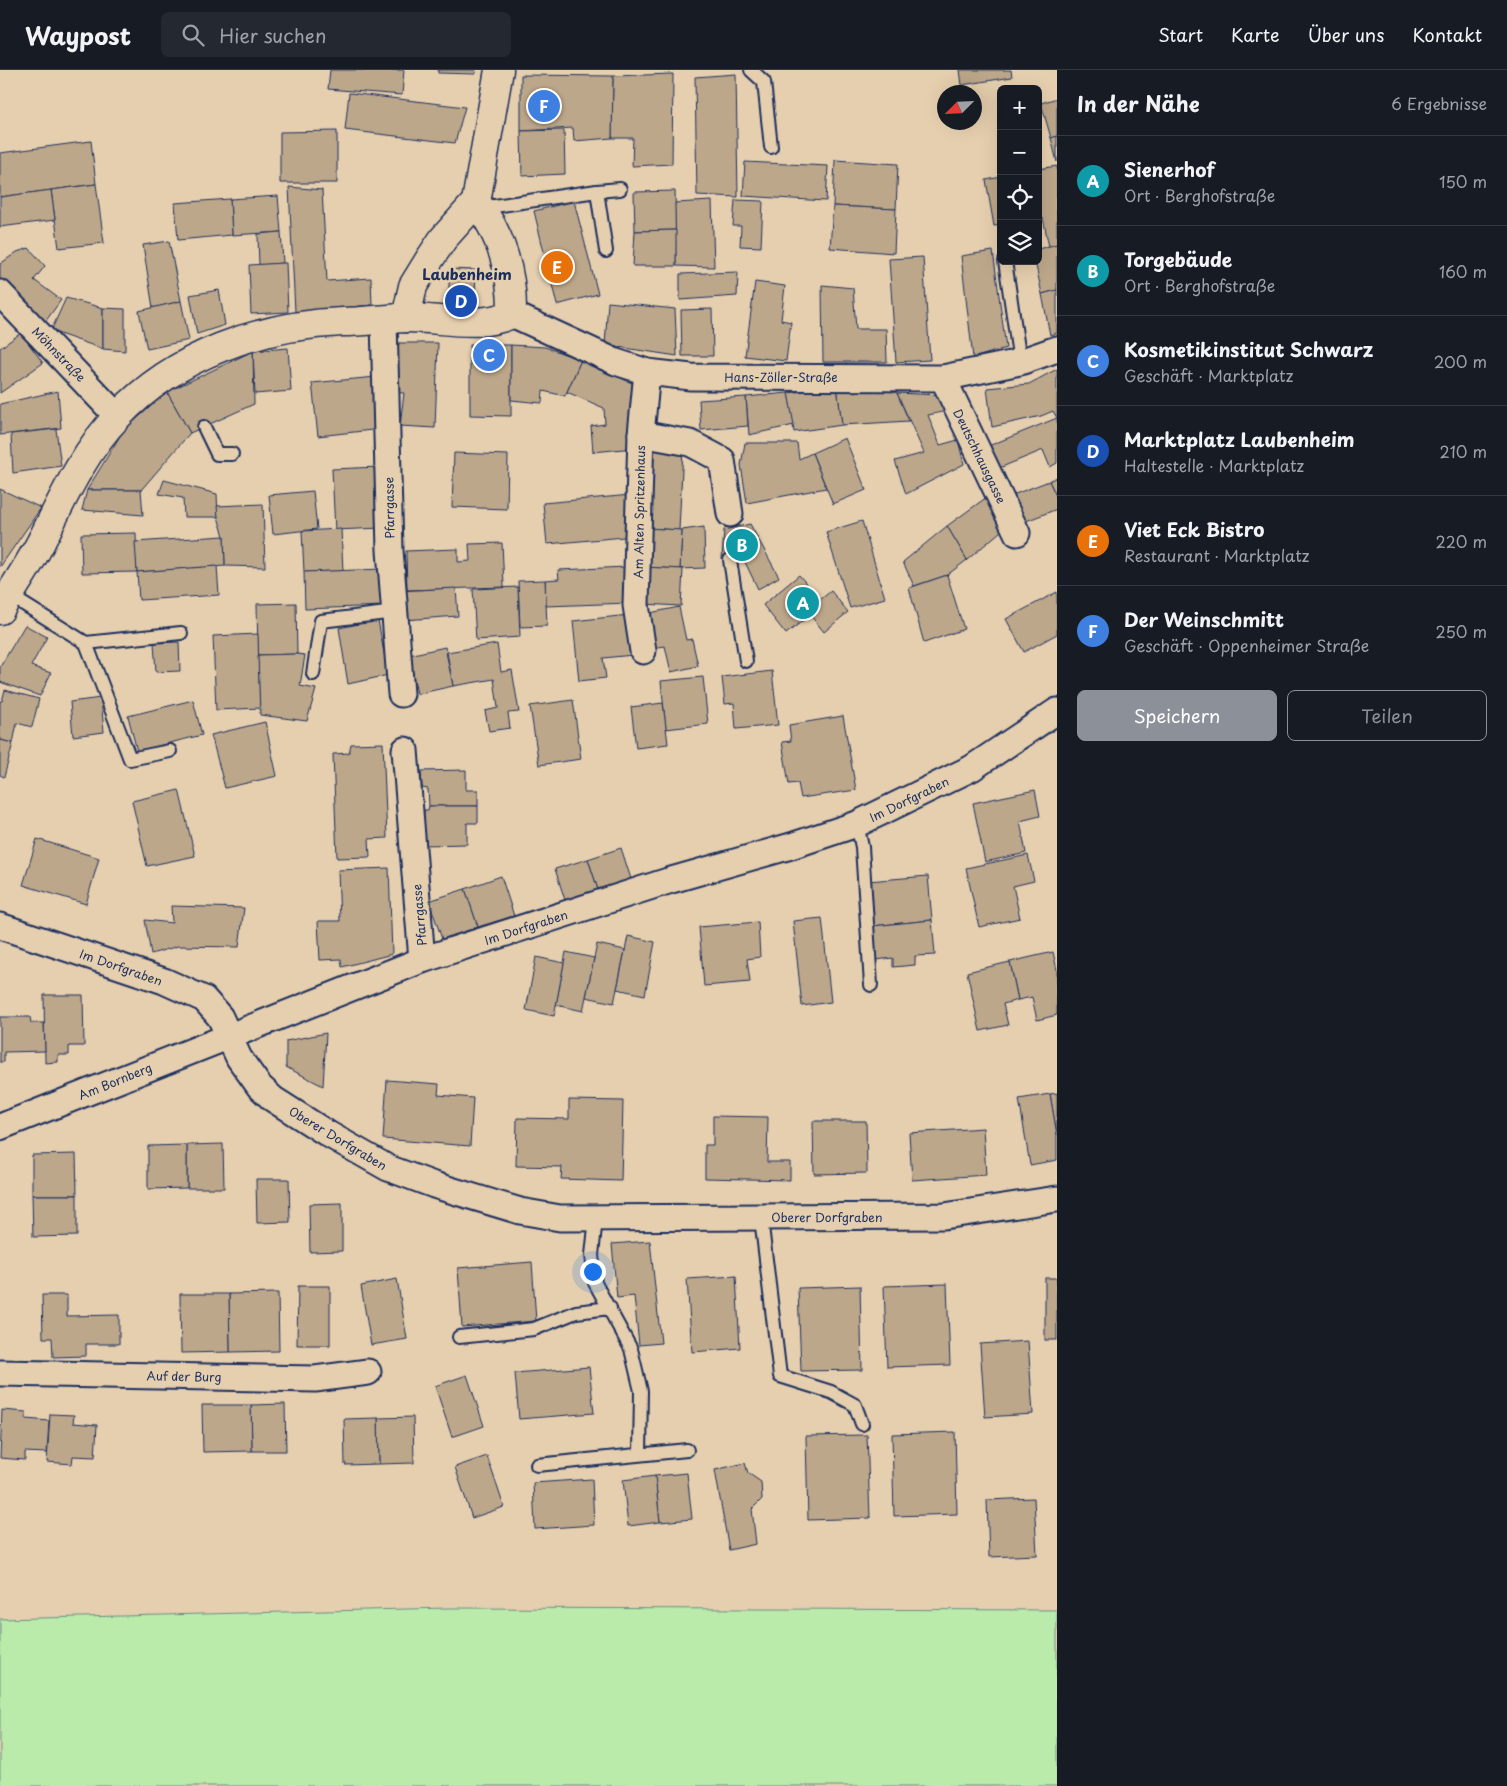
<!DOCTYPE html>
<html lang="de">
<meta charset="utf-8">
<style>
:root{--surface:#171b24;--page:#242831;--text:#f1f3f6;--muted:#9ea1a6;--line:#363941;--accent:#8c9099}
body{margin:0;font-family:"Playpen Sans",sans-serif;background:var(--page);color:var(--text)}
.controls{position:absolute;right:15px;top:15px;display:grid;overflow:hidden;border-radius:8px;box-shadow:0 5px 20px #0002}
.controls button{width:45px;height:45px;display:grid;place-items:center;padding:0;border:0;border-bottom:1px solid var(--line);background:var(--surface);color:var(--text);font:25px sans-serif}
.compass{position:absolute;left:937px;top:15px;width:45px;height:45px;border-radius:50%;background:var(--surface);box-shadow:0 5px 20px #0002;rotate:246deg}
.you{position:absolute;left:592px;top:1201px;width:18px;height:18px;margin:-12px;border:4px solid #fff;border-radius:50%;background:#1a73e8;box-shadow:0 0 0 8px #1a73e833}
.badge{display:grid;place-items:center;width:32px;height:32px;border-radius:50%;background:var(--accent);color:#fff;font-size:16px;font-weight:700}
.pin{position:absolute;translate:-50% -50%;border:2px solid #fff;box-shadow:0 1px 5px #0006}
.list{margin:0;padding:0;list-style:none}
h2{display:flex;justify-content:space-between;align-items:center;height:65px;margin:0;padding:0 20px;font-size:21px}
h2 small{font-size:16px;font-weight:400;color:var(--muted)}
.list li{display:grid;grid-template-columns:32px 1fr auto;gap:15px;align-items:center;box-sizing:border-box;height:90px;padding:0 20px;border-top:1px solid var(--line)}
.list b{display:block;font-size:19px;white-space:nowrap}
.list p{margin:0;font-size:16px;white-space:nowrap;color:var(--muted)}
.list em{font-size:16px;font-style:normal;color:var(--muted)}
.actions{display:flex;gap:10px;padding:15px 20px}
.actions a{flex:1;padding:11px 0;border:1px solid var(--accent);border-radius:8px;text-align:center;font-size:18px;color:var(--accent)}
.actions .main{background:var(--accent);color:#fff}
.icon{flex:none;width:28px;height:28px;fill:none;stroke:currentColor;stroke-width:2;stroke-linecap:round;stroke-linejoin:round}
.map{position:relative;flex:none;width:1057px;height:1716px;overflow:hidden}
header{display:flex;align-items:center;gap:30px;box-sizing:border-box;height:70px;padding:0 25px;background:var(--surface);border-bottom:1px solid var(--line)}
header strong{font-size:24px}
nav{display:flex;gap:28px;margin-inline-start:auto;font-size:18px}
.search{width:350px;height:45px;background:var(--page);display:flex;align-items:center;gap:12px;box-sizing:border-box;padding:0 18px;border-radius:8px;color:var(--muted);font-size:19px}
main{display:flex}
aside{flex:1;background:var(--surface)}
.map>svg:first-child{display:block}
.green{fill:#baebab;stroke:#6a8d84}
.building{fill:#bda78a;stroke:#1b2f5e}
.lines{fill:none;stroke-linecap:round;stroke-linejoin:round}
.service-casing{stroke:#1b2f5e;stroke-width:16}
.minor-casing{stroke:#1b2f5e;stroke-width:29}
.tertiary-casing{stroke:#1b2f5e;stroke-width:31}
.service{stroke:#e6cfae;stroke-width:12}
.minor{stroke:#e6cfae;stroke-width:25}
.tertiary{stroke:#e6cfae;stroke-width:28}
.labels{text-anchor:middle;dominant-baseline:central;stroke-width:5;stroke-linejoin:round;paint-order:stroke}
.street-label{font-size:12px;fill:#1b2f5e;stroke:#e6cfae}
.quarter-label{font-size:15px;font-weight:bold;fill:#1b2f5e;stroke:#e6cfae}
</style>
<header>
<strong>Waypost</strong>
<div class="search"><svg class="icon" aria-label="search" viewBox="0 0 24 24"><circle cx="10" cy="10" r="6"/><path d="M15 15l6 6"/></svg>Hier suchen</div>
<nav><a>Start</a><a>Karte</a><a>Über uns</a><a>Kontakt</a></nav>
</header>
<main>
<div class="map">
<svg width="1057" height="1716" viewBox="0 0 1057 1716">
<rect width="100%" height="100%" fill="#e6cfae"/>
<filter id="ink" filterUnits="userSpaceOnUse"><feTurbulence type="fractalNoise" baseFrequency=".02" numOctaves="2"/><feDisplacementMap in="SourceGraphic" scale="10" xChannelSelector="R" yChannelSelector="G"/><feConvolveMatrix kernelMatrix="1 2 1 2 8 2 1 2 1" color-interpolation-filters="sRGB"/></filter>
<g filter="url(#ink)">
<path class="green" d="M448 1538 1057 1540V1716H0V1549Z"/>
<g class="building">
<path d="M330 0H404L402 25 328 19Z"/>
<path d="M438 0H476L475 4 438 3Z"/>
<path d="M960 0H1011L1012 7 962 15Z"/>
<path d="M673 4 672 94 632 96 633 68H612L613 6Z"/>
<path d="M736 4 738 127 697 125 695 7Z"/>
<path d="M521 5 613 6 612 68 574 71 573 58 521 61Z"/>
<path d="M349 23 465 37 455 73 345 60Z"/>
<path d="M1057 28V66L1051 68 1041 33Z"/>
<path d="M564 60 565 104 522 106 521 61Z"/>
<path d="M337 61V113H280V62Z"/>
<path d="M1057 66V92L1051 68Z"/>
<path d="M91 71 96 114 0 127V83Z"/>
<path d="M835 90 898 94 896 139 833 136Z"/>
<path d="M745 92 828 96 826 131 743 126Z"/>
<path d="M1057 96V174L1049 177 1043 148H1038V99Z"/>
<path d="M1001 107V155L994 156 986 110Z"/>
<path d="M96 114 104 173 59 178 51 120Z"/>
<path d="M289 117 322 120 327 211 371 208 372 235 295 242Z"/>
<path d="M51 120 55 150 0 157V127Z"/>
<path d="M675 121 676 160 635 161 634 122Z"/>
<path d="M278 126 281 162 232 165 230 129Z"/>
<path d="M230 129 232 165 178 170 175 133Z"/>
<path d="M735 130 763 131 761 177 740 176 741 156H733Z"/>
<path d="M574 131 598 224 557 235 534 141Z"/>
<path d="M712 131 714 197 676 196 675 133Z"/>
<path d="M833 136 896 139 894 183 830 178Z"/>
<path d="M676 160V196H633L635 161Z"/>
<path d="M281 162 283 193 259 195 258 164Z"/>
<path d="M169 171 181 231 153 238 143 175Z"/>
<path d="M1057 174V220L1042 224 1035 191H1038V179Z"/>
<path d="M29 178 45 196 34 210 61 230 45 252 0 210V194L17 182Z"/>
<path d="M993 181 1006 278 973 288 961 186Z"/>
<path d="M923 187 930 290 896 292 889 189Z"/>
<path d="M283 193H286L288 242 251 244 249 195Z"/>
<path d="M449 199 476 200 475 227 449 226Z"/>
<path d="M738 202 737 226 680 230V204Z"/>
<path d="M755 212 785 216 781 250 791 252 786 291 745 286Z"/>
<path d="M822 215 853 218 856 259H886L887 292H823Z"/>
<path d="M219 220 225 255 197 264 190 225Z"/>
<path d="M1057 220V263L1050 265 1042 224Z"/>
<path d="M66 228 103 238V279L51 261Z"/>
<path d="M181 231 189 270 147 279 139 241Z"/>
<path d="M608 232 675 239 677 286 605 275Z"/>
<path d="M103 238 125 239V281L103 279Z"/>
<path d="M712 239 713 286H682L681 240Z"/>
<path d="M21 263 43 293 0 323V278Z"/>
<path d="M399 273H438L435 358 400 356 404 323 391 322Z"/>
<path d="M470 275H511V346L470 345Z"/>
<path d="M511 275 545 277 581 290 565 326 543 321 542 333 511 330Z"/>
<path d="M288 278 291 321 255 324 253 281Z"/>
<path d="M253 281 254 334 190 363 167 322Z"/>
<path d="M581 290 634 314V378L593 382 591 356 605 354 604 338 567 322Z"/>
<path d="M1057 299V348L1053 341 1041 346 992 357 987 318 1029 314Z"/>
<path d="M376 307 381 359 318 366 312 313Z"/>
<path d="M837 317 882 318 897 323 909 351 842 355Z"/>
<path d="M837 317 842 355 794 362 788 323Z"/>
<path d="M58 321 61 358 0 365V334Z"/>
<path d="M167 322 190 363 141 420H87L123 361Z"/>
<path d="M788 323 794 355 749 365 746 327Z"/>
<path d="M897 323 938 325 947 341 928 345 940 375 958 370 964 394 906 424 895 391 924 383Z"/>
<path d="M746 327 748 356 701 360 699 330Z"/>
<path d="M1057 348V393L1050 397 1043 380 997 399 986 377Z"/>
<path d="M56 359 61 396 13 403 11 364Z"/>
<path d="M845 368 866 420 833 434 812 383Z"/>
<path d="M745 373H797L799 389 812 383 826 418 747 433 741 395Z"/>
<path d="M650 377 683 379 679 460 646 458Z"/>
<path d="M454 383 508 385 507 439 452 437Z"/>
<path d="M379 397 382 458 335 460 332 399Z"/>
<path d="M1057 407V428L1049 411Z"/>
<path d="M164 410 217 424 218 447H184L183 428 159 424Z"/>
<path d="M1049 411 1057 428V439L1021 453 1010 426Z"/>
<path d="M0 419 41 438 0 497Z"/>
<path d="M87 420H141L143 445 82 440Z"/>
<path d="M313 421 317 459 273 464 269 425Z"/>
<path d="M631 425 635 466 547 474 543 433Z"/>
<path d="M987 427 1007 456 967 490 947 456Z"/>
<path d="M263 434 265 497 225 496 224 466 218 447 217 436Z"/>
<path d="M862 451 885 528 850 538 826 462Z"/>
<path d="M750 454 779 507 758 519 744 490 722 489 724 460Z"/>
<path d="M947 456 967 490 947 505 914 516 903 492Z"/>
<path d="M704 457 705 498 680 499 682 460Z"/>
<path d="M646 458 682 460 680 499 644 497Z"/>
<path d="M341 459 343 501 304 502 302 461Z"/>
<path d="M136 463 137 502 82 503 81 464Z"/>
<path d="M224 466 225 496 137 502 135 472Z"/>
<path d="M502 473 504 517 407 520 406 481 458 479V492L470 491 469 474Z"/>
<path d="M217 496 219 525 139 530 137 502Z"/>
<path d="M627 497 629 533 546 536 545 510 559 509 558 500Z"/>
<path d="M644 497 683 499 681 536 643 534Z"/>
<path d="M383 499 384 536 305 539 304 502Z"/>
<path d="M799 505 820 530 831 521 848 542 824 562 810 545 786 564 763 535Z"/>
<path d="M947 505 964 559 924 573 909 518Z"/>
<path d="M545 510 547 556 520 557 518 511Z"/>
<path d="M518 517 520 567 476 570 473 519Z"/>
<path d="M456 518 458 546 404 550 399 521Z"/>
<path d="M1057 522V564L1024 582 1006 549Z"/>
<path d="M296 533 297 584 258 585 257 534Z"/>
<path d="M679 537 686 570 692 569 698 596 671 602 665 576 652 578 645 544Z"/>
<path d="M629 545 633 585 603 588 606 608 579 611 573 551Z"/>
<path d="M378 550 388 605 348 614 339 558Z"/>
<path d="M25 555 47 567 31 596 51 603 40 626 0 612V597Z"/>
<path d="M258 564 260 638 216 640 213 566Z"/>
<path d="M179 572 180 601 156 602 154 573Z"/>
<path d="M497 574 501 602 512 600 519 642 508 643 510 658 489 661 485 641 498 638 494 609 453 616 447 582Z"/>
<path d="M445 577 453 616 417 624 409 585Z"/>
<path d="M297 584 305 585 300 616 316 619 307 651 260 645 258 585Z"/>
<path d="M772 601 778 655 736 659 734 633 725 634 722 607Z"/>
<path d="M703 607 708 654 666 659 661 611Z"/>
<path d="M5 620 39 629 32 657 17 653 13 673 0 670V631H2Z"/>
<path d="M101 628 104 662 73 666 70 632Z"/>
<path d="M193 630 202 665 137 681 128 646Z"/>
<path d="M573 630 581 689 539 695 530 636Z"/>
<path d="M663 633 668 674 636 678 631 637Z"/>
<path d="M843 646 856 720 801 728 798 713 789 714 782 672 791 671 789 655Z"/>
<path d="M265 652 277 706 225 718 211 665Z"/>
<path d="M0 670 13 673 4 707 0 705Z"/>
<path d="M383 673 387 768 369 769 370 787 337 788 333 684 349 683 351 674Z"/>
<path d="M466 700V720H478V736H429L428 719 422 718 421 701Z"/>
<path d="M179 720 195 786 147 796 132 731Z"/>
<path d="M1035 720 1040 746 1020 751 1026 783 985 792 973 733Z"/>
<path d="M429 736H478V753H467V774L424 775V740H428Z"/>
<path d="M37 769 99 788 86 834 23 815Z"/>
<path d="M621 778 631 809 598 820 588 789Z"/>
<path d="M1028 785 1034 811 1013 816 1020 848 979 857 966 798Z"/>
<path d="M588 789 598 820 565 830 555 799Z"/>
<path d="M389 798 392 884 342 897 341 889 320 890 318 851H340L338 800Z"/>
<path d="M501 806 514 846 478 857 465 819Z"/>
<path d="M928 806 932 850 872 856 868 811Z"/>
<path d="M465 819 478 857 442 869 429 831Z"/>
<path d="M171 836 244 838 239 877 178 876 151 884 145 850 172 853Z"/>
<path d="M822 848 831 932 802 936 793 851Z"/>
<path d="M932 850 935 885 915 886V895L893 897V888L875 890 872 856Z"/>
<path d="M758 852 760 887 747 889 750 912 704 916 699 857Z"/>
<path d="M628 866 655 872 645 925 617 919Z"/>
<path d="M597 874 625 880 614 933 586 927Z"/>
<path d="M566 882 594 888 583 941 556 935Z"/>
<path d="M1053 882 1057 900V945L1037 950 1032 927 1018 930 1010 892Z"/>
<path d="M536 887 564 893 554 946 526 940Z"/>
<path d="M1010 892 1018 930 1003 934 1008 955 980 961 967 902Z"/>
<path d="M44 925H83L84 976H69V985H58V992L45 993Z"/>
<path d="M0 947H30L31 953H44L45 981 4 982V992H0Z"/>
<path d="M326 963 323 1016 286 997V971Z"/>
<path d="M387 1010 439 1014 438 1025 473 1028 470 1076 383 1069Z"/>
<path d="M1057 1023V1065L1050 1024Z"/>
<path d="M1050 1024 1057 1065V1090L1030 1095 1019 1029Z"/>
<path d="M569 1030 623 1031 621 1111 561 1109 562 1097 516 1096 517 1048 569 1049Z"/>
<path d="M713 1046 768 1047 767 1092H790V1110L705 1108V1075H713Z"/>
<path d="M813 1051H866L867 1103 814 1104Z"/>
<path d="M983 1058 986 1105 912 1110 909 1063Z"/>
<path d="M223 1074 224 1118H187V1075Z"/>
<path d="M187 1075V1118L148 1119V1076Z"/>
<path d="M76 1084 77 1125H32V1085Z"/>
<path d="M256 1109H289L290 1152 257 1153Z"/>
<path d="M32 1125H77V1166L33 1167Z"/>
<path d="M342 1133V1181L310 1182 309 1134Z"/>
<path d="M650 1171 661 1273 639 1275 634 1226 617 1228 612 1174Z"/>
<path d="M532 1192 536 1251 462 1257 458 1198Z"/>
<path d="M736 1206 740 1278 692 1282 687 1209Z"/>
<rect x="1045" y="1208" width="12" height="62"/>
<path d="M397 1209 407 1269 371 1275 361 1216Z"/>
<path d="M947 1214 950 1295 887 1297 884 1216Z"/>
<path d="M298 1216H330V1275H297Z"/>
<path d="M860 1216 862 1300 801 1301 798 1218Z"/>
<path d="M278 1223 279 1281 230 1282 229 1224Z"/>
<path d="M180 1224H229L230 1282 181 1283Z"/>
<path d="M42 1225H67V1246L119 1245V1274H86V1286L53 1287 52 1268H43Z"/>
<path d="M1028 1271 1033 1344 985 1347 980 1274Z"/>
<path d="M589 1297 594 1343 519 1349 515 1303Z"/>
<path d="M467 1305 484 1356 452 1367 435 1316Z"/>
<path d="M285 1334 286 1381H252L251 1335Z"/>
<path d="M202 1335H251L252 1381 203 1382Z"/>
<path d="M2 1340 26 1342V1349L49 1351 47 1383 25 1382V1390L0 1388Z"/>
<path d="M50 1344 74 1345 73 1353 97 1355 95 1387 73 1386 72 1394 47 1392Z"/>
<path d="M413 1347 414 1393 379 1394 378 1348Z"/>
<path d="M378 1348 379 1394 345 1395 344 1349Z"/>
<path d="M955 1362 957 1444 894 1446 892 1364Z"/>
<path d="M867 1365 870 1448 808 1450 806 1366Z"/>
<path d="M487 1386 504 1437 472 1448 455 1397Z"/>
<path d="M745 1393 748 1403 761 1412 762 1429 752 1439 756 1474 729 1480 715 1400Z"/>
<path d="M687 1403 692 1449 660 1452 655 1406Z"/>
<path d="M655 1406 660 1452 628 1456 623 1410Z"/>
<path d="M592 1409 594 1455 535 1459 533 1413Z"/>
<path d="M1034 1428 1037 1485 989 1487 987 1430Z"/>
</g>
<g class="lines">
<defs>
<g id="service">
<path d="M751 0 764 12 771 77"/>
<path d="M597 121 620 119"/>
<path d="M481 138 597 121 606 181"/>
<path d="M1005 191 1020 292"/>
<path d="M204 357 217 384H232"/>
<path d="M730 490 746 591"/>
<path d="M9 525 86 573 181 563"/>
<path d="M86 573 130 689 170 681"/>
<path d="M313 604 321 551 395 542"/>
<path d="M857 754 862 777 871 915"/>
<path d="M596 1148 592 1185 595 1213 631 1279 641 1321 640 1384"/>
<path d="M761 1148 780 1306 831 1322 855 1335 862 1354"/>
<path d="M459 1267 534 1259 576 1242 610 1238"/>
<path d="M537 1395 687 1380"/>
</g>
<g id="minor">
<path d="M0 223 117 346"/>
<path d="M512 244 616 292 647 302 691 307 943 308 1020 292 1057 279"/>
<path d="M384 251 390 480 401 624"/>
<path d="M943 308 1017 463"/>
<path d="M641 364 690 373 722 390 730 444"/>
<path d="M643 581 636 535 641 364 647 302"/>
<path d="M405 680 422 890"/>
<path d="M0 856 164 911 204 929 220 947 239 988 259 1016 273 1029 328 1064 388 1098 434 1115 520 1141 560 1148 944 1146 1057 1129"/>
<path d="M0 1057 422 890 668 811 791 776 857 754 972 698 1057 641"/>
<path d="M0 1303 315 1309 368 1302"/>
</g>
<g id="tertiary">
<path d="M406 248 413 216 429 190 443 169 476 132 499 0"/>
<path d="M0 540C14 517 29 495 41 472 63 428 84 381 118 346 175 285 261 255 343 252 364 252 387 248 407 248 442 248 479 259 512 244 513 205 501 163 476 132"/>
</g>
</defs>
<use href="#service" class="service-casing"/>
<use href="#minor" class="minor-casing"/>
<use href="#tertiary" class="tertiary-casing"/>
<use href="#service" class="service"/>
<use href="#minor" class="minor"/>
<use href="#tertiary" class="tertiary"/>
</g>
</g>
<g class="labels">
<g class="street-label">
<text transform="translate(59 284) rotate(46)">Möhnstraße</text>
<text x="781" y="307">Hans-Zöller-Straße</text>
<text transform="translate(980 386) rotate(64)">Deutschhausgasse</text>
<text transform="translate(389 438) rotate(-91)">Pfarrgasse</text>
<text transform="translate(639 442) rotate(-89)">Am Alten Spritzenhaus</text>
<text transform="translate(909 729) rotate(-26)">Im Dorfgraben</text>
<text transform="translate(419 845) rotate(-95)">Pfarrgasse</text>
<text transform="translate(526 857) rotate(-18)">Im Dorfgraben</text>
<text transform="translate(121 897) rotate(19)">Im Dorfgraben</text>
<text transform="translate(115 1011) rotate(-22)">Am Bornberg</text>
<text transform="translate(338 1068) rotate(31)">Oberer Dorfgraben</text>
<text x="827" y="1147">Oberer Dorfgraben</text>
<text transform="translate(184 1306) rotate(1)">Auf der Burg</text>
</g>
<g class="quarter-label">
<text x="467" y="203">Laubenheim</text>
</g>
</g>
</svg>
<div class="controls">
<button>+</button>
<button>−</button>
<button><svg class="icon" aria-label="locate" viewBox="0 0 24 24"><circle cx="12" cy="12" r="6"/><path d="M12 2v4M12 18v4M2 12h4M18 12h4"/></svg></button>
<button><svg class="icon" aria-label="layers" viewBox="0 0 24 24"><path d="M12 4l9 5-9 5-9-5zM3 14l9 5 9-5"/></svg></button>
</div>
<svg class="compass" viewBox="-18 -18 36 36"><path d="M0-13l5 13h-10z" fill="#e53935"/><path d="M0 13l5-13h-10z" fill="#9ea1a6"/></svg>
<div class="you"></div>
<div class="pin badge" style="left:803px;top:533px;background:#0f9aa8">A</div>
<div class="pin badge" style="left:742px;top:475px;background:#0f9aa8">B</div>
<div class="pin badge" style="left:489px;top:285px;background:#3f7fe0">C</div>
<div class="pin badge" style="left:461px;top:231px;background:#1a4fb4">D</div>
<div class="pin badge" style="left:557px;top:197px;background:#e8710a">E</div>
<div class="pin badge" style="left:544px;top:36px;background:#3f7fe0">F</div>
</div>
<aside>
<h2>In der Nähe<small>6 Ergebnisse</small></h2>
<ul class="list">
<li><span class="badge" style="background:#0f9aa8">A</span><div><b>Sienerhof</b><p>Ort · Berghofstraße</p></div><em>150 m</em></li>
<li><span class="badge" style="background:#0f9aa8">B</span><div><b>Torgebäude</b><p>Ort · Berghofstraße</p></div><em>160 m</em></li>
<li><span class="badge" style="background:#3f7fe0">C</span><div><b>Kosmetikinstitut Schwarz</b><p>Geschäft · Marktplatz</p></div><em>200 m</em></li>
<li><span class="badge" style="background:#1a4fb4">D</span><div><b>Marktplatz Laubenheim</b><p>Haltestelle · Marktplatz</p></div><em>210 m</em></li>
<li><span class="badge" style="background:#e8710a">E</span><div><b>Viet Eck Bistro</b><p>Restaurant · Marktplatz</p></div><em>220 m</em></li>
<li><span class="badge" style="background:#3f7fe0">F</span><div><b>Der Weinschmitt</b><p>Geschäft · Oppenheimer Straße</p></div><em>250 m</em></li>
</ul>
<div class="actions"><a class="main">Speichern</a><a>Teilen</a></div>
</aside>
</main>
